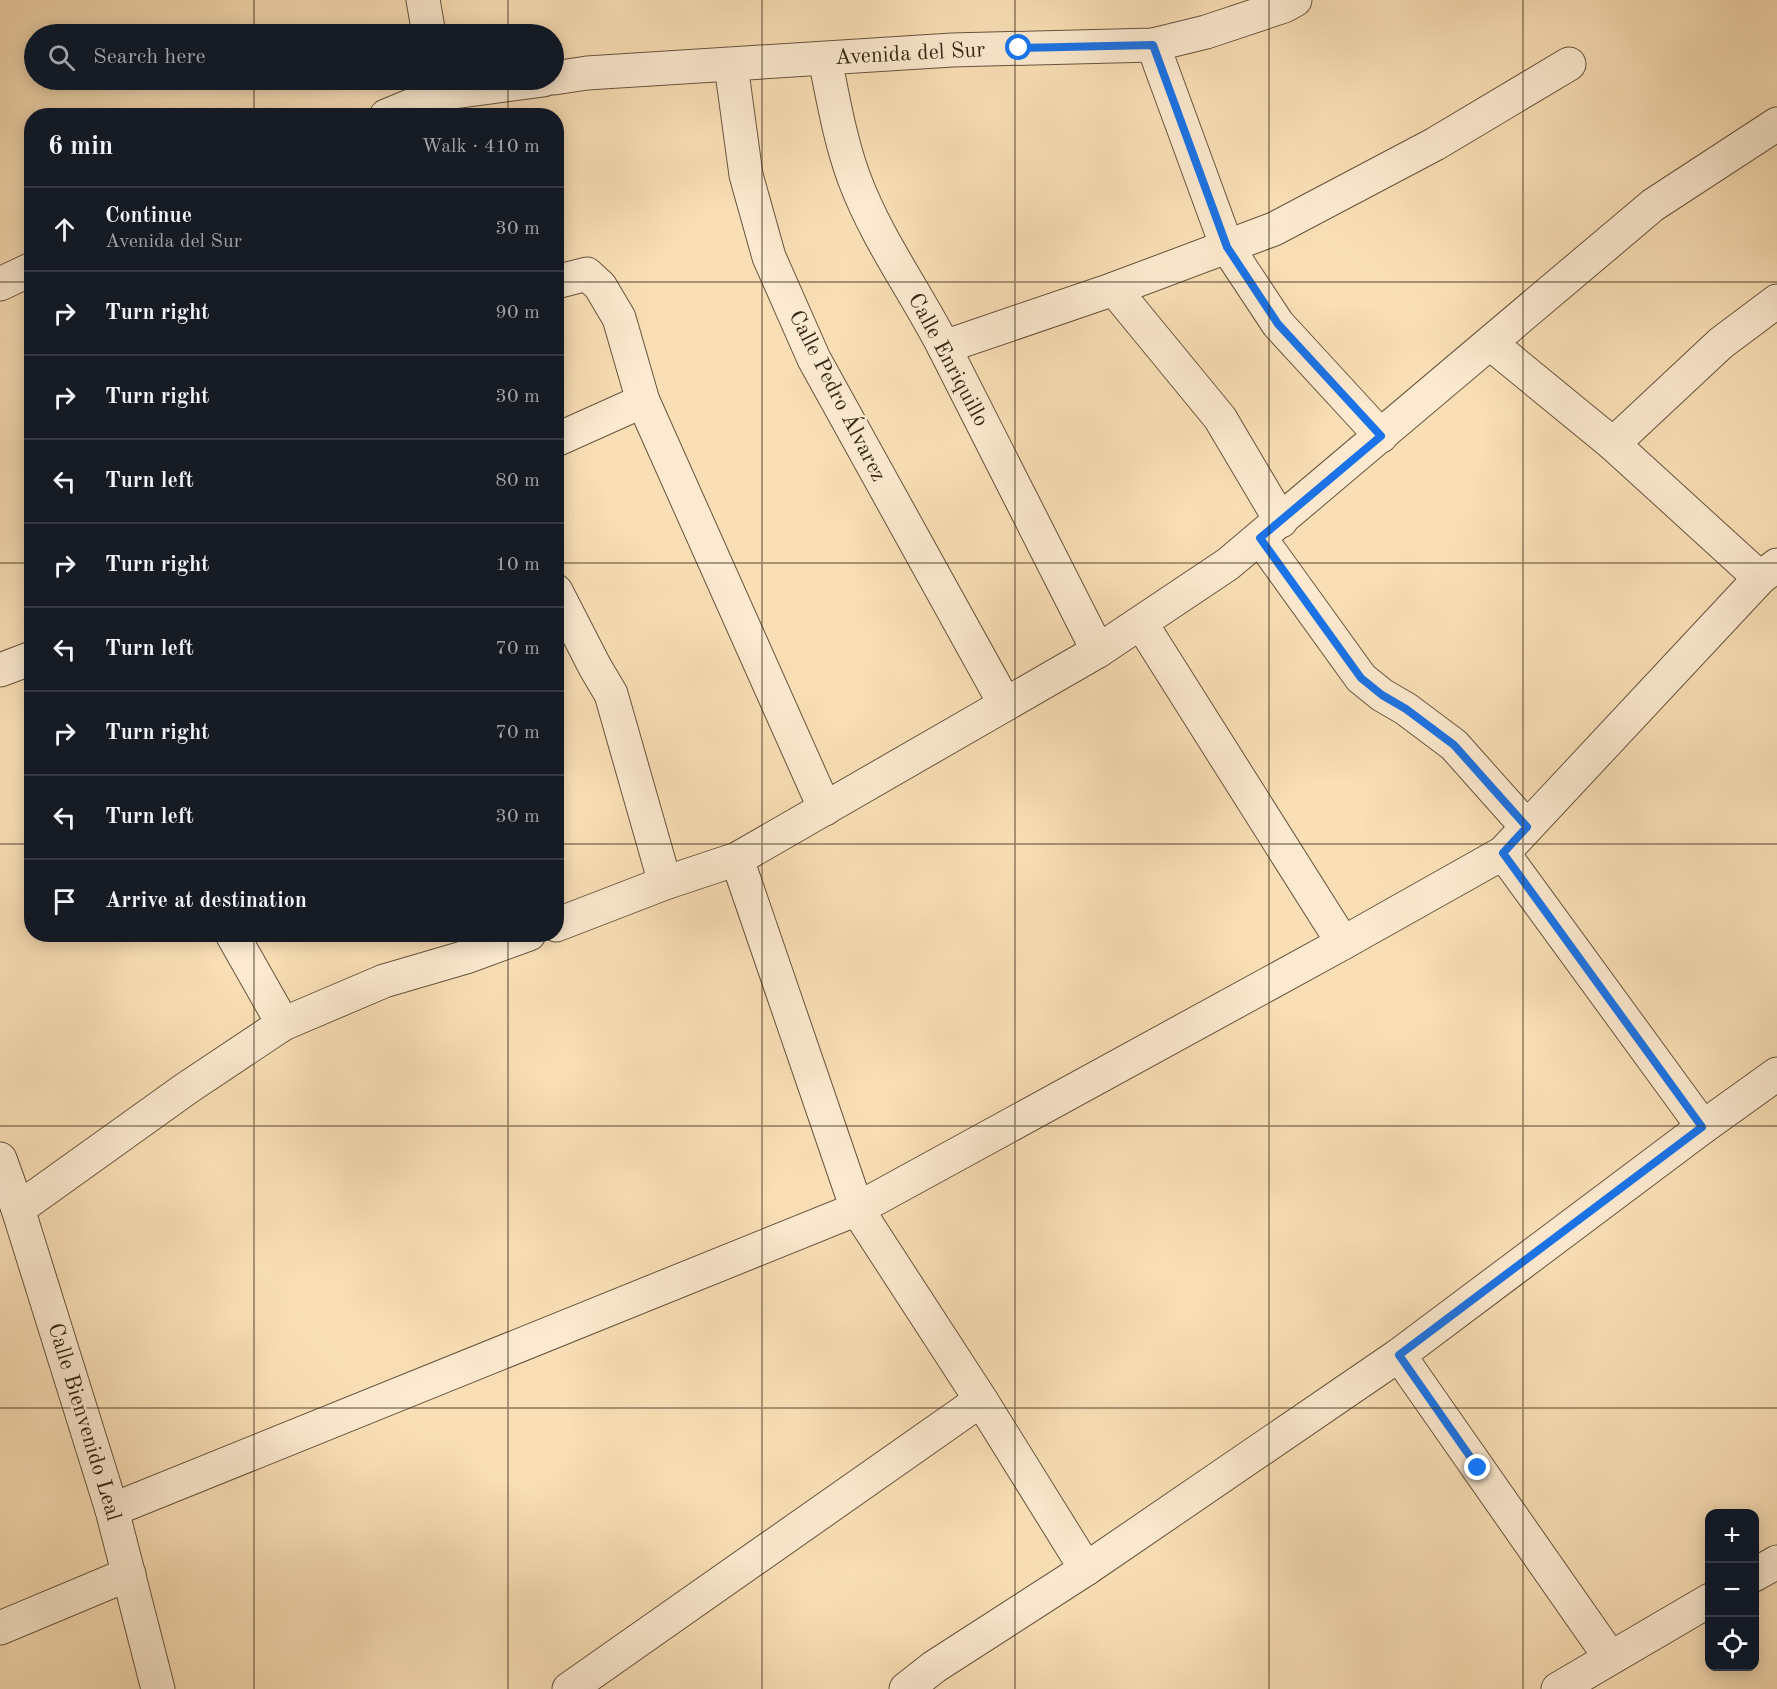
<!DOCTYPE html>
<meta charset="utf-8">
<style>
:root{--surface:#171b24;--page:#242831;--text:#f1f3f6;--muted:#9ea1a6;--line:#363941}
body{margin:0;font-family:"Old Standard TT",serif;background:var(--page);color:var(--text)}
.controls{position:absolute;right:18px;bottom:18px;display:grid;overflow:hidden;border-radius:12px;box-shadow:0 3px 15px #0003}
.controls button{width:54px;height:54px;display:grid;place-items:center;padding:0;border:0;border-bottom:2px solid var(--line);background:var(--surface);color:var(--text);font:30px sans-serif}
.stop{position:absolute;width:18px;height:18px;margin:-14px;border:4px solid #1a73e8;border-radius:50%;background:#fff}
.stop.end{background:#1a73e8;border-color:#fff;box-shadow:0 2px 6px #0008}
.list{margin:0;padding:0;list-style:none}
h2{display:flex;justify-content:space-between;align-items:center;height:78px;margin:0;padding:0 24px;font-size:26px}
h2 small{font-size:20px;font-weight:400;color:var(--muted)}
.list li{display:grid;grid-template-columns:39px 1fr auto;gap:18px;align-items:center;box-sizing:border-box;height:84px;padding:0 24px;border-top:2px solid var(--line)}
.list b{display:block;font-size:22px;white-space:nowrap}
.list p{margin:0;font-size:20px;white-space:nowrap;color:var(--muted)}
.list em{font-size:20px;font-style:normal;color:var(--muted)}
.icon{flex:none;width:33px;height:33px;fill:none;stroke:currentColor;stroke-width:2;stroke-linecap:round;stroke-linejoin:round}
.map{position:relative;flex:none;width:1777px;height:1689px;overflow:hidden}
.search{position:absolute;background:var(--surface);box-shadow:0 3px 15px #0003;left:24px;top:24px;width:540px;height:66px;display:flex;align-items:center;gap:15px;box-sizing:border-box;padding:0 21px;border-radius:33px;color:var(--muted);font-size:22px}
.panel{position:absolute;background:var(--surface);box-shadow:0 3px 15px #0003;left:24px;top:108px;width:540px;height:834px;border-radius:24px}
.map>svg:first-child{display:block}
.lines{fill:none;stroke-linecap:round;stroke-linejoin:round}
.minor-casing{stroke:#66543c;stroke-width:35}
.minor{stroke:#fcead0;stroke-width:33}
.route{stroke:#1a73e8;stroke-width:8}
.grid{fill:none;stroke:#342614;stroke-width:1.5;stroke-opacity:0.55}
.labels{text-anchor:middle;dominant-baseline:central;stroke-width:5;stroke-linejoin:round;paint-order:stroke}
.street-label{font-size:22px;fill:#342614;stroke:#fcead0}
</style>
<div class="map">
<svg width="1777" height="1689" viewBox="0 0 1777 1689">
<rect width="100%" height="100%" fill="#fadfb6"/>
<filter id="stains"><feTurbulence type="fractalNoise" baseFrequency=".00333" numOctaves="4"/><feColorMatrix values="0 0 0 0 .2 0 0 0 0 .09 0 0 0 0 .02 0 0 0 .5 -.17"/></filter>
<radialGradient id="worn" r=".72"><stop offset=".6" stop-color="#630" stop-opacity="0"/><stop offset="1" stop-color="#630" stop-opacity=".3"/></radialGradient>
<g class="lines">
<defs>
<g id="minor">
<path d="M423 0 429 34"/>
<path d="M1153 45 1227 247 1278 324 1381 436"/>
<path d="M825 59C833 98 840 140 854 178 877 240 916 292 946 351 997 451 1047 551 1098 651"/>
<path d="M731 65 746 175 769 257 814 359 1005 704"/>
<path d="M554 78 587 73 952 50 1153 45 1206 32 1284 6 1295 0"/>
<path d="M386 116 439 94 543 80"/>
<path d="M556 282 587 274 600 286 619 318 643 401 825 809"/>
<path d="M0 284 32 269"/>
<path d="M1114 289 1220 418 1281 521"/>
<path d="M1491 344 1613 444 1760 578"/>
<path d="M944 347 1114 289 1274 229 1435 144 1569 64"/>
<path d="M556 440 643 401"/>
<path d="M1613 444 1721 343 1777 301"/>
<path d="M1260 538 1361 678 1382 695 1406 709 1454 745 1527 827"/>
<path d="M556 591 595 667 611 694 665 883"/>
<path d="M1141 623 1343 943"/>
<path d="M0 670 32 658"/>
<path d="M1503 853 1703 1127"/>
<path d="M737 859 857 1209 981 1400 1086 1569"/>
<path d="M556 925 665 883 737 859 1098 651 1228 564 1653 205 1777 124"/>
<path d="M232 934 283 1024"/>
<path d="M0 1159 18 1209 112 1510 158 1689"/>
<path d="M18 1209 187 1088 283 1024 384 981 466 957 529 934"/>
<path d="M1399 1355 1610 1657"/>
<path d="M112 1510 857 1209 1343 943 1503 853 1760 578 1777 565"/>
<path d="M1754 1575 1777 1562"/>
<path d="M0 1628 129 1574"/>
<path d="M569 1689 981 1400"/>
<path d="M906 1689 934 1667 1086 1569 1399 1355 1703 1127 1777 1074"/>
<path d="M1558 1689 1710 1600"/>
</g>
</defs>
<use href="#minor" class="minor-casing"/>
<use href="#minor" class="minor"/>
</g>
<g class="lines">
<path class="route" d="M1019 48 1153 45 1227 247 1278 324 1381 436 1260 538 1361 678 1382 695 1406 709 1454 745 1527 827 1503 853 1702 1127 1399 1355 1478 1468"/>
</g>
<path class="grid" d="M254 0V34M508 0V34M762 0V1689M1015 0V1689M1269 0V1689M1523 0V1689M254 80V116M508 80V116M0 282H32M556 282H1777M0 563H32M556 563H1777M0 844H32M556 844H1777M254 934V1689M508 934V1689M0 1126H1777M0 1408H1777"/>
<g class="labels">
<g class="street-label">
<text transform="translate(910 54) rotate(-3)">Avenida del Sur</text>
<text transform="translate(948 360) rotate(62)">Calle Enriquillo</text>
<text transform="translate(837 396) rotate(63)">Calle Pedro Álvarez</text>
<text transform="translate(84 1422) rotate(73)">Calle Bienvenido Leal</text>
</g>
</g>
<rect width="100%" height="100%" filter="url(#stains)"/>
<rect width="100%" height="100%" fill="url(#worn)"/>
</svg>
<div class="controls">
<button>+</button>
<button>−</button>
<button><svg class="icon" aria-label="locate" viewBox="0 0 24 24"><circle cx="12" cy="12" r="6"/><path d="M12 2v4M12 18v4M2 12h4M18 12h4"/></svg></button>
</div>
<div class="stop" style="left:1019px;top:48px"></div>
<div class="stop end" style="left:1478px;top:1468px"></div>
<div class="search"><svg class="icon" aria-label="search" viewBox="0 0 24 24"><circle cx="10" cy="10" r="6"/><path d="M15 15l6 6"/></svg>Search here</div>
<section class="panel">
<h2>6 min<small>Walk · 410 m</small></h2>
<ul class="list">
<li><svg class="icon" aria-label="ahead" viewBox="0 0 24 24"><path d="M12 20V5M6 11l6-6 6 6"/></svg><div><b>Continue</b><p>Avenida del Sur</p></div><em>30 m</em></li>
<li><svg class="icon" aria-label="right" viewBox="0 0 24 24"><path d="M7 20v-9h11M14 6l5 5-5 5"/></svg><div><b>Turn right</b></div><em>90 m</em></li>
<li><svg class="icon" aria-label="right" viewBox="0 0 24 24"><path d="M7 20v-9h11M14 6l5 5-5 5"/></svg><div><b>Turn right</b></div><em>30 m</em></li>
<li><svg class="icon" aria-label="left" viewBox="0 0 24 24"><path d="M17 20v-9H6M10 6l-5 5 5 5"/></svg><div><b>Turn left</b></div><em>80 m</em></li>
<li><svg class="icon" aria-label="right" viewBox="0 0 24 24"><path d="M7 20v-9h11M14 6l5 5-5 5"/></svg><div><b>Turn right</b></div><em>10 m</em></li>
<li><svg class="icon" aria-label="left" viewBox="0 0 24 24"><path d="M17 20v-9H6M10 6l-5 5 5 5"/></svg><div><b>Turn left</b></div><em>70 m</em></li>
<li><svg class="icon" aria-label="right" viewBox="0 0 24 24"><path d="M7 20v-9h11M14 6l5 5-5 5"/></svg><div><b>Turn right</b></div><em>70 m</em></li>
<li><svg class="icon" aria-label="left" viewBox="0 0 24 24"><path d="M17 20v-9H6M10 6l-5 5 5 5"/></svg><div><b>Turn left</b></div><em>30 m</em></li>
<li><svg class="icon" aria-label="arrive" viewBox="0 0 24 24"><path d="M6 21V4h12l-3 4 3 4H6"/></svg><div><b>Arrive at destination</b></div></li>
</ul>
</section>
</div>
